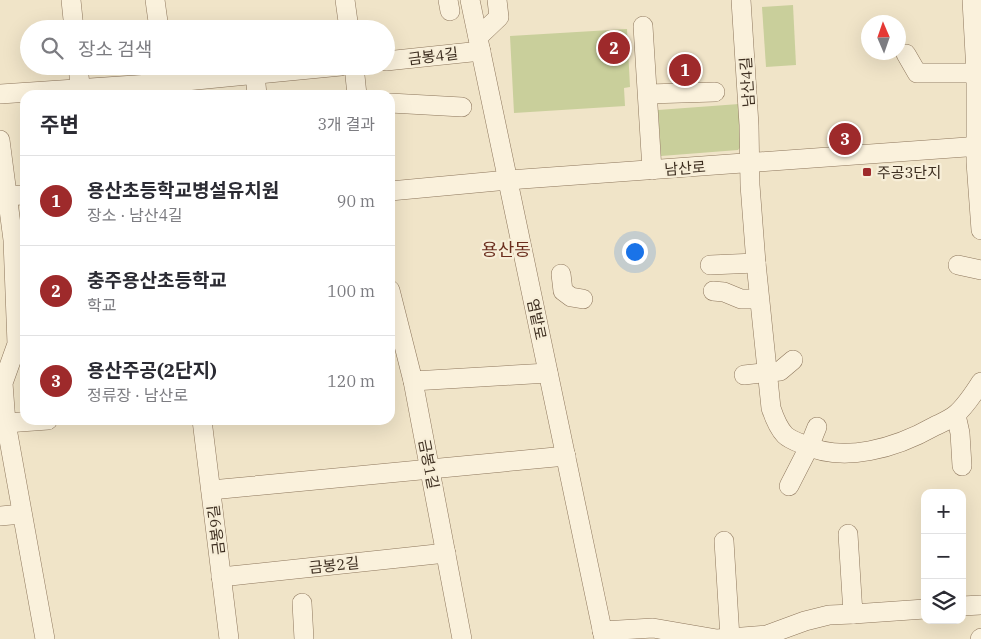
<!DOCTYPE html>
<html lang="ko">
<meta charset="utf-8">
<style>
:root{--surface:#fff;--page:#f7f7f7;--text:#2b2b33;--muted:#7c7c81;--line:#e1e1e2;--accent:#9e2a2b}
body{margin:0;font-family:"IBM Plex Serif","Noto Sans KR",serif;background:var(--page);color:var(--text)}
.controls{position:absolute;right:15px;bottom:15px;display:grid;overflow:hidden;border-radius:10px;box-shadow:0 5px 20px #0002}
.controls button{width:45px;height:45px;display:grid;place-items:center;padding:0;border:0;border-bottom:1px solid var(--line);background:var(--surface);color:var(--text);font:25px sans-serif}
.compass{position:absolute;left:861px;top:15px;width:45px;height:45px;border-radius:50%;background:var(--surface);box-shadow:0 5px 20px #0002;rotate:358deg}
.you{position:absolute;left:634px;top:251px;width:18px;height:18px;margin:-12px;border:4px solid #fff;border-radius:50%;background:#1a73e8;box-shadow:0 0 0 8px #1a73e833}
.badge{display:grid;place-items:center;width:32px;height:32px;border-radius:50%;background:var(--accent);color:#fff;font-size:16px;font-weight:700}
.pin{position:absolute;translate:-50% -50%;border:2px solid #fff;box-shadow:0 1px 5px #0006}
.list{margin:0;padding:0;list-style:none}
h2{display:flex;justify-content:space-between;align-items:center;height:65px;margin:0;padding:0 20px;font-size:21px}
h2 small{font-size:16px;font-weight:400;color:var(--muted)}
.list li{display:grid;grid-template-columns:32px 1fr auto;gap:15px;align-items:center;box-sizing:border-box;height:90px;padding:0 20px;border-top:1px solid var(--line)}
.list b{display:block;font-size:19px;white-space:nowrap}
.list p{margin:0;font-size:16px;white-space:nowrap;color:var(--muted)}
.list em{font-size:16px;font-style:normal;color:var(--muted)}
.icon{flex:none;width:28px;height:28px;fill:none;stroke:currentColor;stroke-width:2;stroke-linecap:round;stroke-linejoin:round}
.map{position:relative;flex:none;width:981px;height:639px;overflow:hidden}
.search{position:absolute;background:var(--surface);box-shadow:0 5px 20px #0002;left:20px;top:20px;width:375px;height:55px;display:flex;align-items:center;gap:12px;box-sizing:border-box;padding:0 18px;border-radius:28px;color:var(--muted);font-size:19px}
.panel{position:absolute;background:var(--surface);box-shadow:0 5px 20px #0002;left:20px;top:90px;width:375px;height:335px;border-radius:15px}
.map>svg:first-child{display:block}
.green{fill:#c9cf9b}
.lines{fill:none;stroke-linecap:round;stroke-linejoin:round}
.minor-casing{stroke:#8d765c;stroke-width:20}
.minor{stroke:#faf1dc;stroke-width:19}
.poi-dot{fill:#9e2a2b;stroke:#f7eed8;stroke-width:2}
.labels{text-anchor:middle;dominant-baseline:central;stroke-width:4.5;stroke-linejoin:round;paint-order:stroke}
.street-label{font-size:15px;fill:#3d2e20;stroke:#f7eed8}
.poi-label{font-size:15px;fill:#3d2e20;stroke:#f7eed8;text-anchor:start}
.quarter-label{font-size:18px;fill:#6b2e1e;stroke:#f7eed8}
</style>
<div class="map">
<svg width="981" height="639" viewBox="0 0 981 639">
<rect width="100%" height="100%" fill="#f0e4c8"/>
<g class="green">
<path d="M793 5 796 65 766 67 762 7Z"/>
<path d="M627 29 630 87 624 88 625 106 514 113 510 36Z"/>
<path d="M739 104 742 145 738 150 661 156 658 110Z"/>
</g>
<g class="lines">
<defs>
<g id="minor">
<path d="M71 0 74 29"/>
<path d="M155 0 159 29"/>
<path d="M345 0 349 29"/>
<path d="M448 0 450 11"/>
<path d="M470 0 604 639"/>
<path d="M741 0 749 125 750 185 756 263 771 408C774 417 778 428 785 435 789 439 797 442 802 444 844 464 896 448 935 426 941 423 949 420 955 415 965 407 974 393 981 382"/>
<path d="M972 0 976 73"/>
<path d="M643 26 652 170"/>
<path d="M478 37 499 17 497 0"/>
<path d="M906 54 917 73H976V162L981 230"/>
<path d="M386 61 481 51"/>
<path d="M78 66 81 95"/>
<path d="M354 66 357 95"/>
<path d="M255 74 257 95"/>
<path d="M0 94 165 83 341 66"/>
<path d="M648 94 715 92"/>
<path d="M390 103 462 107"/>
<path d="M0 140 13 240 17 344 3 383 6 423 45 639"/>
<path d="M390 191 508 180 981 146"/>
<path d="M0 196 25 195"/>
<path d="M710 265 756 263"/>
<path d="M958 265 981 270"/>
<path d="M561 274 563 291 571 297 583 299"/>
<path d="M390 290 413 381 462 639"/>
<path d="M713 291 724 292 741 299H759"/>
<path d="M744 375 780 371 793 360"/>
<path d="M413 381 548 373"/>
<path d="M956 415 960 433 962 466"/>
<path d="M202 420 229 639"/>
<path d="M0 429 6 423 48 420"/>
<path d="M789 486 809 447 817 427"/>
<path d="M211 490 566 456"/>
<path d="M0 516 22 514"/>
<path d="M848 534 853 614 925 609"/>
<path d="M724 541 730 638"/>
<path d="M221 577 446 553"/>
<path d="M302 603 304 639"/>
<path d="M962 606 981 605"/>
<path d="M602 631 653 628 717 639 767 635 805 621 829 615 853 614"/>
<path d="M980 639 981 638"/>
</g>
</defs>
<use href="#minor" class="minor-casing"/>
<use href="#minor" class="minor"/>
</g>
<rect class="poi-dot" x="862" y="167" width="10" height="10" rx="2.5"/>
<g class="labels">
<g class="street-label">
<text transform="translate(433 56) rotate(-7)">금봉4길</text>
<text transform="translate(747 82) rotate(-94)">남산4길</text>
<text transform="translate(685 168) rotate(-4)">남산로</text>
<text transform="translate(537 319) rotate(78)">염밭로</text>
<text transform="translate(429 464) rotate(79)">금봉1길</text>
<text transform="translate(216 530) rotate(-97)">금봉9길</text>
<text transform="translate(334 565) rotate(-6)">금봉2길</text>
</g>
<g class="poi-label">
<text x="877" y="172">주공3단지</text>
</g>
<g class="quarter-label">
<text x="506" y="249">용산동</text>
</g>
</g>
</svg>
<div class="controls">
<button>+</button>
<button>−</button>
<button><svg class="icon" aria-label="layers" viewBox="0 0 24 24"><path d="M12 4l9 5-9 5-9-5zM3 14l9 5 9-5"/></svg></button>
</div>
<svg class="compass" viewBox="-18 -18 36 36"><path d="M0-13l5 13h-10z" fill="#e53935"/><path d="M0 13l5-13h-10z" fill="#7c7c81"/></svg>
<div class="you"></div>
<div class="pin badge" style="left:685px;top:70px">1</div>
<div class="pin badge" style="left:614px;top:48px">2</div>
<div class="pin badge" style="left:845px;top:139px">3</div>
<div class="search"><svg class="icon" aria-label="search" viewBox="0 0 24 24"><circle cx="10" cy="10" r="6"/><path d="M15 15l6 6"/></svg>장소 검색</div>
<section class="panel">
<h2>주변<small>3개 결과</small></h2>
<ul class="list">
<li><span class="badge">1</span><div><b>용산초등학교병설유치원</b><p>장소 · 남산4길</p></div><em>90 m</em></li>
<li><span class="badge">2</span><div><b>충주용산초등학교</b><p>학교</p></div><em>100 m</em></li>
<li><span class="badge">3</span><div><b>용산주공(2단지)</b><p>정류장 · 남산로</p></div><em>120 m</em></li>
</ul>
</section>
</div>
